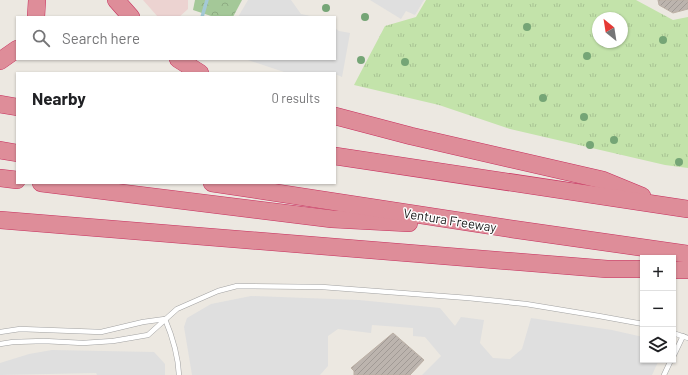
<!DOCTYPE html>
<meta charset="utf-8">
<style>
:root{--surface:#fff;--page:#f6f6f6;--text:#202124;--muted:#757577;--line:#e0e0e0}
body{margin:0;font-family:Barlow,sans-serif;background:var(--page);color:var(--text)}
.controls{position:absolute;right:12px;bottom:12px;display:grid;overflow:hidden;border-radius:0px;box-shadow:0 1px 3px #0004}
.controls button{width:36px;height:36px;display:grid;place-items:center;padding:0;border:0;border-bottom:1px solid var(--line);background:var(--surface);color:var(--text);font:20px sans-serif}
.compass{position:absolute;left:592px;top:12px;width:36px;height:36px;border-radius:50%;background:var(--surface);box-shadow:0 1px 3px #0004;rotate:330deg}
.list{margin:0;padding:0;list-style:none}
h2{display:flex;justify-content:space-between;align-items:center;height:52px;margin:0;padding:0 16px;font-size:17px}
h2 small{font-size:13px;font-weight:400;color:var(--muted)}
.icon{flex:none;width:22px;height:22px;fill:none;stroke:currentColor;stroke-width:2;stroke-linecap:round;stroke-linejoin:round}
.map{position:relative;flex:none;width:688px;height:375px;overflow:hidden}
.search{position:absolute;background:var(--surface);box-shadow:0 1px 3px #0004;left:16px;top:16px;width:320px;height:44px;display:flex;align-items:center;gap:10px;box-sizing:border-box;padding:0 14px;border-radius:0px;color:var(--muted);font-size:15px}
.panel{position:absolute;background:var(--surface);box-shadow:0 1px 3px #0004;left:16px;top:72px;width:320px;height:112px;border-radius:0px}
.map>svg:first-child{display:block}
.commercial{fill:#ecd3d1}
.grass{fill:url(#grass-tufts);fill-rule:evenodd}
.forest{fill:url(#forest-crowns)}
.parking{fill:#dfdfdf}
.lines{fill:none;stroke-linecap:round;stroke-linejoin:round}
.stream{stroke:#a4c9d6;stroke-width:3.5}
.building{fill:url(#building-hatch);stroke:#bcb0a5}
.lane-casing{stroke:#a2a2a2;stroke-width:5.5}
.highway-casing{stroke:#c7305e;stroke-width:18}
.lane{stroke:#fff;stroke-width:4.5}
.highway{stroke:#de8d99;stroke-width:17}
.tree{fill:#75a576}
.labels{text-anchor:middle;dominant-baseline:central;stroke-width:3;stroke-linejoin:round;paint-order:stroke}
.street-label{font-size:13px;fill:#1b1b1b;stroke:#fff}
</style>
<div class="map">
<svg width="688" height="375" viewBox="0 0 688 375">
<defs>
<pattern id="grass-tufts" width="24" height="20" patternUnits="userSpaceOnUse"><rect width="24" height="20" fill="#c3e3aa"/><path d="M3 7l-1-3M5 7V3M7 7l1-3M15 17l-1-3M17 17v-4M19 17l1-3" fill="none" stroke="#a7c292"/></pattern>
<pattern id="forest-crowns" width="20" height="18" patternUnits="userSpaceOnUse"><rect width="20" height="18" fill="#a4c898"/><path d="M2 6a3 3 0 1 1 6 0M12 15a3 3 0 1 1 6 0" fill="none" stroke="#8dab82"/></pattern>
<pattern id="building-hatch" width="6" height="6" patternUnits="userSpaceOnUse"><rect width="6" height="6" fill="#bcb4ae"/><path d="M-1 1l2-2M0 6l6-6M5 7l2-2" fill="none" stroke="#a19a95"/></pattern>
</defs>
<rect width="100%" height="100%" fill="#ece8e1"/>
<path class="commercial" d="M143 0H188V9L179 17H158Z"/>
<path class="grass" d="M426 0H636L673 20 688 17V168L665 165 510 129 439 105 354 85 385 26 416 17ZM598 18H622V42H598Z"/>
<path class="forest" d="M195 0H242L233 17H214L193 10Z"/>
<g class="parking">
<path d="M248 0H291L301 14 316 17H238Z"/>
<path d="M370 0H424L415 15 406 11 401 19Z"/>
<path d="M335 28 339 31 350 33 342 77 335 74V73H287L245 59H335Z"/>
<path d="M251 296 359 300 440 308 455 326 461 317 484 320 480 343 493 358 510 359 522 349 531 318 612 330 643 337V360H659L652 375H422L441 356 425 337 413 336V328L372 325 371 333 338 329 328 336V366L320 375H192L184 327 187 318 211 304Z"/>
<path d="M52 350 154 352 165 364V375H97L96 373 0 375V363L29 354Z"/>
</g>
<g class="lines">
<path class="stream" d="M202 17 207 0"/>
</g>
<g class="building">
<path d="M658 0H688V9L673 13 659 5Z"/>
<path d="M393 333 424 360 410 375H354V371L351 368Z"/>
</g>
<g class="lines">
<defs>
<g id="lane">
<path d="M165 319C173 338 178 355 179 375"/>
<path d="M0 332 20 329 101 332 143 322 165 319"/>
<path d="M673 333 688 338"/>
<path d="M0 344 13 342 44 341 83 343 113 341 148 335 177 309 218 291 237 286 322 287 468 298 526 304 599 316 643 324"/>
<path d="M673 357 683 336"/>
<path d="M664 375 671 360"/>
</g>
<g id="highway">
<path d="M116 0 131 17"/>
<path d="M36 17 37 0"/>
<path d="M178 59 200 73"/>
<path d="M0 61 17 49"/>
<path d="M0 104 17 107"/>
<path d="M335 116 411 136 603 180 642 196"/>
<path d="M0 150 17 153"/>
<path d="M335 156 688 209"/>
<path d="M0 178 17 180"/>
<path d="M41 183 332 219 409 223"/>
<path d="M212 183 512 229 688 254"/>
<path d="M0 220 607 269H643"/>
<path d="M673 270H688"/>
</g>
</defs>
<use href="#lane" class="lane-casing"/>
<use href="#highway" class="highway-casing"/>
<use href="#lane" class="lane"/>
<use href="#highway" class="highway"/>
</g>
<g class="tree">
<circle cx="326" cy="8" r="4"/>
<circle cx="365" cy="17" r="4"/>
<circle cx="527" cy="27" r="4"/>
<circle cx="663" cy="40" r="4"/>
<circle cx="587" cy="56" r="4"/>
<circle cx="361" cy="60" r="4"/>
<circle cx="405" cy="62" r="4"/>
<circle cx="543" cy="98" r="4"/>
<circle cx="584" cy="117" r="4"/>
<circle cx="614" cy="140" r="4"/>
<circle cx="590" cy="145" r="4"/>
<circle cx="679" cy="162" r="4"/>
</g>
<g class="labels">
<g class="street-label">
<text transform="translate(450 220) rotate(9)">Ventura Freeway</text>
</g>
</g>
</svg>
<div class="controls">
<button>+</button>
<button>−</button>
<button><svg class="icon" aria-label="layers" viewBox="0 0 24 24"><path d="M12 4l9 5-9 5-9-5zM3 14l9 5 9-5"/></svg></button>
</div>
<svg class="compass" viewBox="-18 -18 36 36"><path d="M0-13l5 13h-10z" fill="#e53935"/><path d="M0 13l5-13h-10z" fill="#757577"/></svg>
<div class="search"><svg class="icon" aria-label="search" viewBox="0 0 24 24"><circle cx="10" cy="10" r="6"/><path d="M15 15l6 6"/></svg>Search here</div>
<section class="panel">
<h2>Nearby<small>0 results</small></h2>
<ul class="list">
</ul>
</section>
</div>
